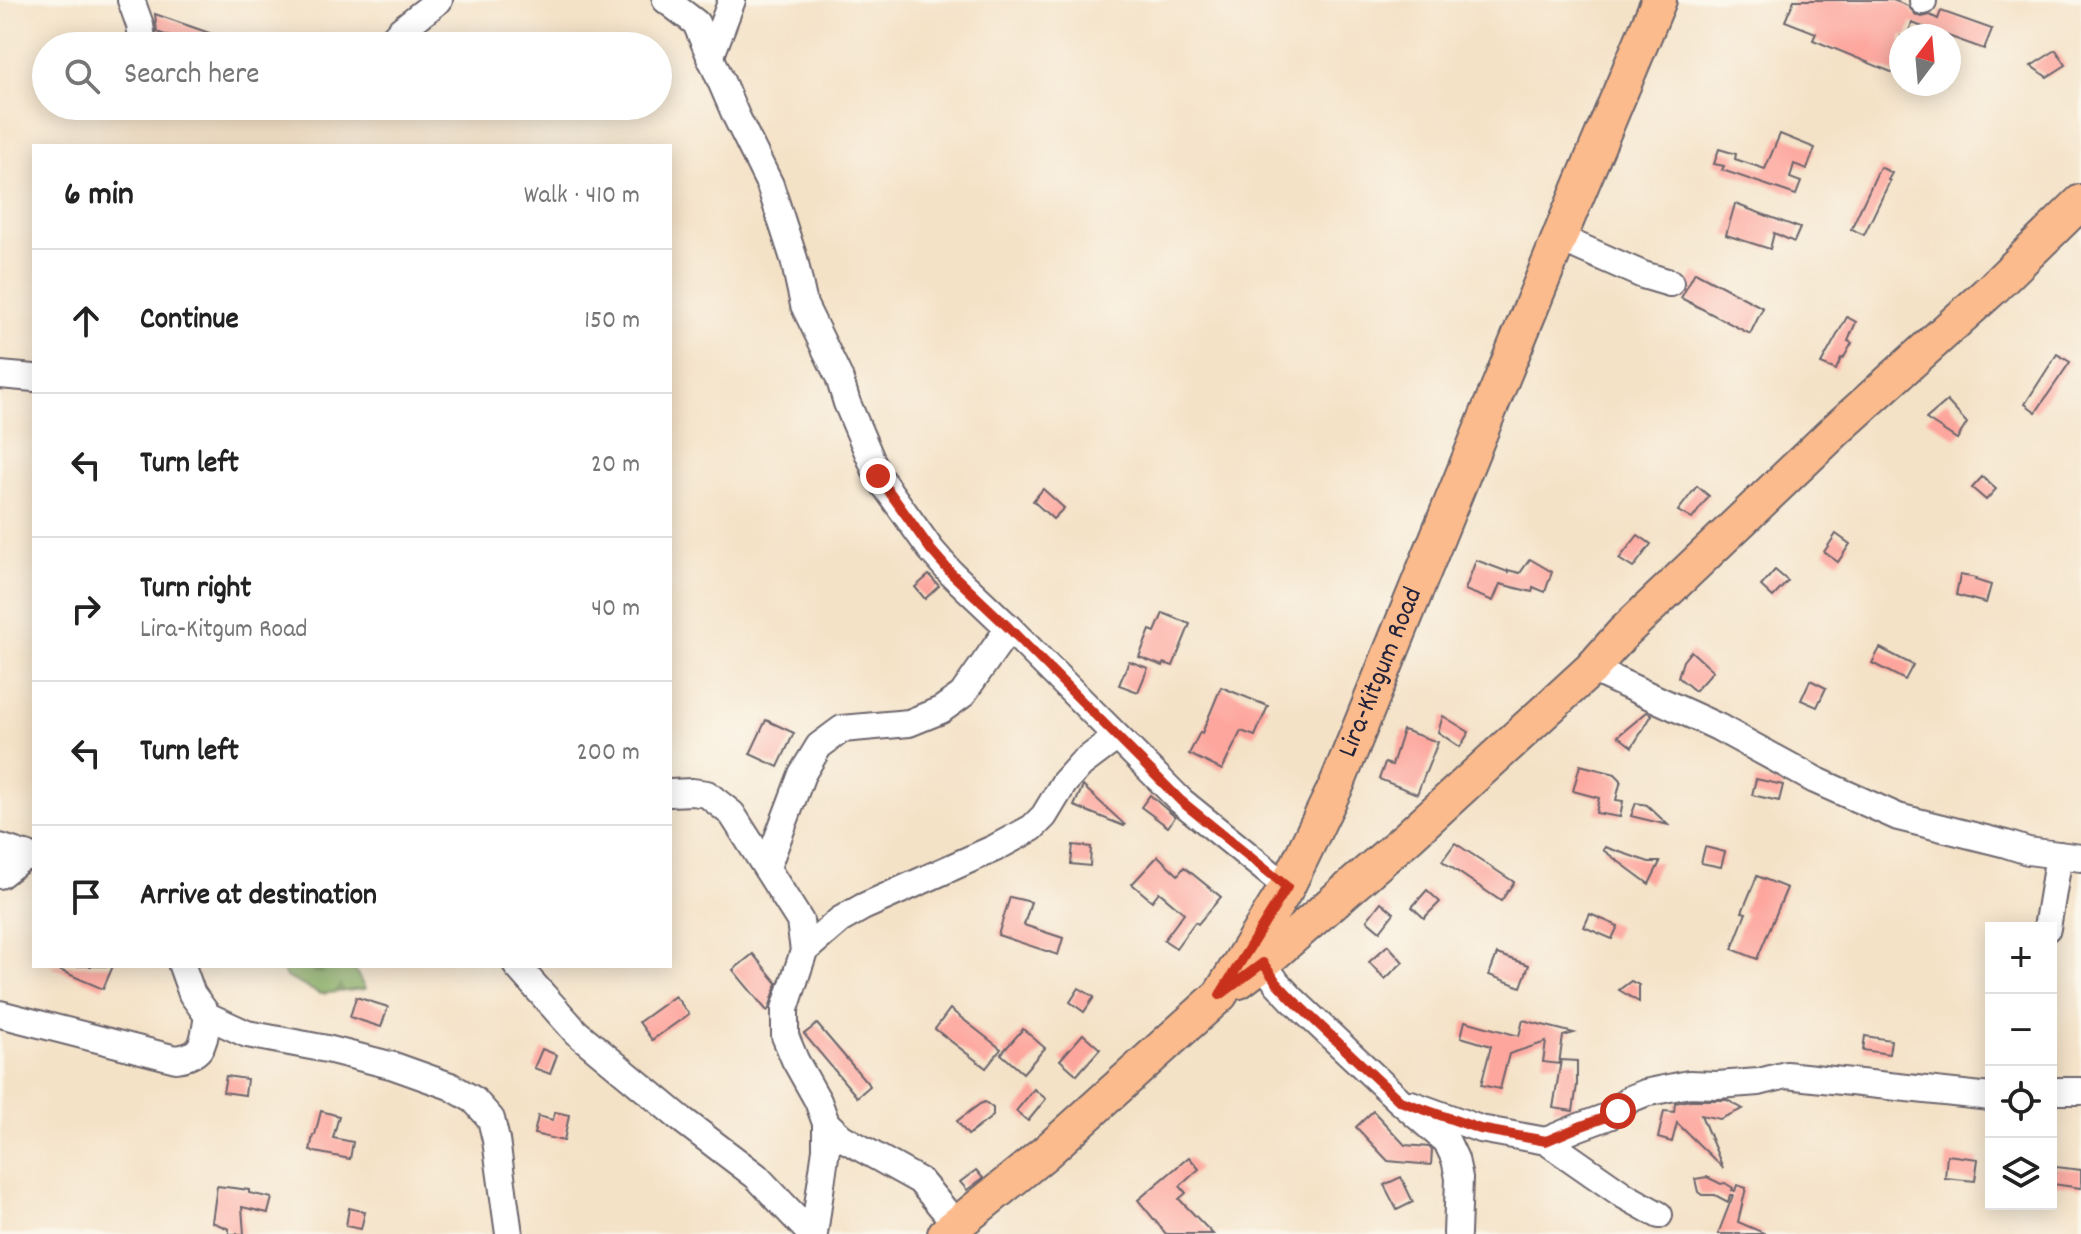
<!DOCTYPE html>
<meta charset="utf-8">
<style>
:root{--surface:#fff;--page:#f6f6f6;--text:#222;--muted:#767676;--line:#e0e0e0}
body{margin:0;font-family:Dekko,sans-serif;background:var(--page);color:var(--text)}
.controls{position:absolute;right:24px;bottom:24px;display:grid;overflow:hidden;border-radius:0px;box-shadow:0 4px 20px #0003}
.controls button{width:72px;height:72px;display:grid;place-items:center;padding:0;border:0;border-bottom:2px solid var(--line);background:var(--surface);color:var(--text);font:40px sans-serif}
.compass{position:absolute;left:1889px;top:24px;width:72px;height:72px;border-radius:50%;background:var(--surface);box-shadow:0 4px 20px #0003;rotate:16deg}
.stop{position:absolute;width:24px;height:24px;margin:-18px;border:6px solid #c8321e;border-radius:50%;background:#fff}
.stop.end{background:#c8321e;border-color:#fff;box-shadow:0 2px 8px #0008}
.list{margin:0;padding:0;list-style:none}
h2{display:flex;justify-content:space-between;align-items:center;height:104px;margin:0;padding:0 32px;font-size:34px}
h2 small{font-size:26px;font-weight:400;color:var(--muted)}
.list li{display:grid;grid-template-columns:52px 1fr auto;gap:24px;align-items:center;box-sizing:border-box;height:144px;padding:0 32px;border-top:2px solid var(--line)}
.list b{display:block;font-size:30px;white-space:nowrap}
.list p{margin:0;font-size:26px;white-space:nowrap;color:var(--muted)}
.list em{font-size:26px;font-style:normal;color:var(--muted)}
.icon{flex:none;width:44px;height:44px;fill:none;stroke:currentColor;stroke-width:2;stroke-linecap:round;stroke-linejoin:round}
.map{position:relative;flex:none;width:2081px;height:1234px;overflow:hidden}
.search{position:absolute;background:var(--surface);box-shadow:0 4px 20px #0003;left:32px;top:32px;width:640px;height:88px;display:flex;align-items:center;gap:20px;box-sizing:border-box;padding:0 28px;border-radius:44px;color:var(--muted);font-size:30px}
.panel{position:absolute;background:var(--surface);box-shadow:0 4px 20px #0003;left:32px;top:144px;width:640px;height:824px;border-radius:0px}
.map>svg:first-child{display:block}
.forest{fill:url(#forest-firs);stroke:#54674e;stroke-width:2}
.building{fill:#fda69d}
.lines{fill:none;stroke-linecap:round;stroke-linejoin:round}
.minor-casing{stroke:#6c656c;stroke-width:30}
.major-casing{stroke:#6c656c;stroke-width:38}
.minor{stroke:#fff;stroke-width:26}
.major{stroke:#fbbb8c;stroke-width:34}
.route{stroke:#c8321e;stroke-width:10}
.labels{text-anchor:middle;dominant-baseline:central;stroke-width:6;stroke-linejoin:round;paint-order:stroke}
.street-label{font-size:28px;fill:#22223b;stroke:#fbf7ec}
</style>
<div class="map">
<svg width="2081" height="1234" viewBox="0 0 2081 1234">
<defs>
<pattern id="forest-firs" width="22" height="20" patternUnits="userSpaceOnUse" patternTransform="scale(2)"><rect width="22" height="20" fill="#86ac62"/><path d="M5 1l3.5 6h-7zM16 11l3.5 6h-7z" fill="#6d8c52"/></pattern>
</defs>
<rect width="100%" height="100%" fill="#fbf7ec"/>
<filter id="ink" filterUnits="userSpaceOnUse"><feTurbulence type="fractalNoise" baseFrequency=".0125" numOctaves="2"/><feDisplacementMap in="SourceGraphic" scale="16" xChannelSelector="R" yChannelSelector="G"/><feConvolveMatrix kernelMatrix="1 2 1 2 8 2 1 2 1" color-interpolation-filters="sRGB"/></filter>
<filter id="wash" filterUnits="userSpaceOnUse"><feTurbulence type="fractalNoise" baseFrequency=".006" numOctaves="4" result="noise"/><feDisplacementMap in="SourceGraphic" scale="32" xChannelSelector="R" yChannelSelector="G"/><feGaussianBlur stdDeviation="1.8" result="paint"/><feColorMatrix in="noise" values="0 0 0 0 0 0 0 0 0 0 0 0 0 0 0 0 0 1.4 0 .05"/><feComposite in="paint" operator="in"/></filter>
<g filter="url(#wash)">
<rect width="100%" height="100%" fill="#f4e2c7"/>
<path class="forest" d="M280 966H353L365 989 320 994 286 977Z"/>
<g id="blocks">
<g class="building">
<path d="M1794 0H1893L1908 6 1916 15 1922 17 1930 15 1938 19 1941 11 1992 29 1984 49 1912 23 1907 36H1901V61L1896 74 1813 40 1816 33 1785 21Z"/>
<path d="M155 14 238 43V46H183L184 42 157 32Z"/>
<path d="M2056 50 2066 65 2047 77 2031 66Z"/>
<path d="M1780 134 1815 148 1807 169 1794 164 1790 178 1801 182 1796 195 1722 170 1724 166 1714 164 1719 149 1736 154 1735 159 1765 169Z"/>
<path d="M1880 167 1892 173 1888 180 1890 181 1864 235 1851 229Z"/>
<path d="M1735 204 1800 228 1794 242 1774 233 1770 249 1726 235Z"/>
<path d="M1695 272 1763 308 1750 334 1681 298Z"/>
<path d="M1847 317 1856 322 1848 341 1852 343 1843 359 1841 358 1836 370 1821 364Z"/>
<path d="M2057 354 2070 362 2036 412 2025 404Z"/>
<path d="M1947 401 1967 423 1957 439 1926 419Z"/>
<path d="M1982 477 1996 489 1986 500 1972 488Z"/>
<path d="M1697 486 1709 496 1692 519 1678 511Z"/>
<path d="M1043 489 1064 508 1053 519 1033 501Z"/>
<path d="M1836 534 1850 544 1838 562 1824 552Z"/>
<path d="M1638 535 1651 544 1633 568 1619 559Z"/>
<path d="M1530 559 1552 572 1545 592 1533 587 1532 592 1500 584 1493 601 1465 590 1476 560 1508 572V570L1520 573Z"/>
<path d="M1775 570 1788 581 1773 597 1761 586Z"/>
<path d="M929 575 939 586 925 599 915 587Z"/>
<path d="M1960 575 1976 578 1975 580 1991 585 1986 603 1956 595Z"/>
<path d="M1163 613 1190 624 1173 666 1164 663 1163 666 1139 657 1150 630 1155 632Z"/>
<path d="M1880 648 1913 665 1905 680 1872 663Z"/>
<path d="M1691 651 1713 671 1695 691 1678 677 1683 661Z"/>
<path d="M1129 661 1148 668 1138 692 1119 685Z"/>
<path d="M1810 680 1826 688 1817 707 1801 700Z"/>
<path d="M1221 687 1268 706 1255 736 1241 731 1222 770 1189 754 1200 732 1202 733Z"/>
<path d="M1647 712 1652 715 1632 747 1618 736Z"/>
<path d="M1443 716 1469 732 1460 747 1438 732Z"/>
<path d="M766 720 794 733 778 767 750 754Z"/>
<path d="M1403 730 1438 742 1417 794 1379 779 1385 763 1392 765Z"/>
<path d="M1580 765 1615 774 1621 780 1616 800 1623 801 1620 817 1596 813 1599 798 1573 791Z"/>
<path d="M1756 779 1783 785 1779 801 1752 795Z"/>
<path d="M1083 786 1125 825 1124 826 1074 806Z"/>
<path d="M1150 795 1175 817 1168 827 1141 807Z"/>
<path d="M1636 803 1647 805 1668 825 1631 816Z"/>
<path d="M1455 843 1514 882 1501 901 1442 861Z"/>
<path d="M1073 845 1091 847 1090 866 1071 864Z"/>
<path d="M1605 847 1649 862H1660L1649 884 1603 850Z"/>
<path d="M1705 847 1725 852 1721 867 1701 863Z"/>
<path d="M1158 856 1178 875 1184 867 1221 897 1198 924 1195 922 1176 948 1164 940 1184 913 1159 892 1152 901 1132 884Z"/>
<path d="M1757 876 1787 888 1757 959 1732 949 1746 913 1742 912Z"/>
<path d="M1427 890 1440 902 1424 918 1412 907Z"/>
<path d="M1010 897 1031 902 1024 925 1063 938 1058 955 998 935Z"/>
<path d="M1381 902 1394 913 1380 931 1367 920Z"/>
<path d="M1590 914 1618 926 1612 939 1584 927Z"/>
<path d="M1388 945 1403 962 1385 979 1369 962Z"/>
<path d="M753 954 777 983 769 1009 767 1011 733 970Z"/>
<path d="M1497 954 1529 965 1521 987 1489 975Z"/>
<path d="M50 966H113L103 989Z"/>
<path d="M1631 981 1639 985V1002L1619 990Z"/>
<path d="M1079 988 1094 997 1084 1012 1070 1002Z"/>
<path d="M675 996 689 1014 652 1040 639 1022Z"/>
<path d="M356 997 388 1007 381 1027 350 1017Z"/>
<path d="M950 1009 1001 1049 986 1068 935 1029Z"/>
<path d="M1523 1020 1574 1033 1563 1036 1559 1064 1543 1062 1546 1042 1509 1054 1500 1089 1481 1085 1491 1046 1461 1037 1465 1021 1519 1036Z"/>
<path d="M817 1024 870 1086 857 1097 804 1034Z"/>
<path d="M1023 1029 1045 1048 1023 1073 1001 1054Z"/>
<path d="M1083 1034 1100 1049 1077 1075 1060 1060Z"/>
<path d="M1865 1036 1891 1040 1889 1054 1863 1050Z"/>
<path d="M542 1049 557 1055 550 1074 534 1068Z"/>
<path d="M1561 1060 1577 1061V1085L1573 1111 1553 1108Z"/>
<path d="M226 1076 247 1079 245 1095 223 1092Z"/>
<path d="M1034 1089 1046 1099 1028 1121 1016 1111Z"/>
<path d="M1690 1100H1727L1743 1109 1720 1119 1701 1115 1723 1168 1677 1123 1672 1142 1658 1138 1664 1111 1674 1112 1675 1103Z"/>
<path d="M985 1102 993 1108V1116L968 1135 957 1121 980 1104Z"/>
<path d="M321 1111 339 1116 333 1138 353 1142 350 1159 310 1151 313 1135H315Z"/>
<path d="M1373 1111 1405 1145 1429 1147 1432 1150 1431 1165 1388 1161 1356 1127Z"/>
<path d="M555 1112 569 1115 564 1141 534 1134 538 1116 553 1120Z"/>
<path d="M1947 1155 1978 1159 1975 1181 1945 1178Z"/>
<path d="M1189 1157 1199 1169 1180 1186 1186 1193 1179 1199 1213 1234H1166L1138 1200Z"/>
<path d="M2056 1167 2081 1170V1188L2053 1184Z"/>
<path d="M976 1170 983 1178 967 1190 960 1182Z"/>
<path d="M1401 1177 1413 1202 1397 1210 1384 1185Z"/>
<path d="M1707 1177 1721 1184 1725 1183 1733 1188 1732 1190 1735 1191 1737 1185 1746 1188 1738 1222 1766 1234H1718L1733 1195H1730L1728 1202 1715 1195H1702L1698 1192 1695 1179Z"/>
<path d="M217 1186 249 1190V1193L272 1198 268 1213 242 1207 244 1234H229V1229L212 1222Z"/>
<path d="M349 1208 365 1212 361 1229 346 1226Z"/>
</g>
</g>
</g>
<g filter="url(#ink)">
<use href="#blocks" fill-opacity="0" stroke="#6c656c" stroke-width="2"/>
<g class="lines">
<defs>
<g id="minor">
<path d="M131 0 140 25 143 46"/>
<path d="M666 0 696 23 736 116 770 185 794 259 804 305 839 377 847 403 878 476 931 550 951 573 1009 628 1181 801 1287 887"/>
<path d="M1923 1V0"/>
<path d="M386 46 401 30 439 0"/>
<path d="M710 58 732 0"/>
<path d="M1559 238 1643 275 1670 283"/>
<path d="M0 375 34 378"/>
<path d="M1591 669 1718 727 1815 780 1898 817 2006 844 2028 851 2081 858"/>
<path d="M670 793 692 792 707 794 732 814 800 921 804 951 785 1009V1036L795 1060 818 1101 826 1123V1149L814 1234"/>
<path d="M0 847 34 858"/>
<path d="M767 867 802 774 819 746 842 729 909 723 941 710 962 695 1009 628"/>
<path d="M0 875 26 855"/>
<path d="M2047 928 2059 855"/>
<path d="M804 951 840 920 863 907 995 848 1032 828 1044 816 1064 783 1081 764 1117 737"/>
<path d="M1263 963 1277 983 1292 999 1400 1101 1447 1142 1455 1159 1459 1178 1457 1234"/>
<path d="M182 966 192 994 208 1016 247 1034 327 1049 394 1066 450 1086 474 1100 491 1119 496 1140 509 1234"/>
<path d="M517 966 576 1032 681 1119 756 1176 811 1234"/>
<path d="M0 1014 176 1059C206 1055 203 1041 208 1016"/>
<path d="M2051 1091H2081"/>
<path d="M1411 1104 1480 1129 1546 1141 1625 1196 1659 1215"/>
<path d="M826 1123 841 1137 920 1181 956 1224"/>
<path d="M1546 1141 1579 1127 1609 1116 1630 1099 1645 1093 1689 1084 1717 1085 1759 1082 1786 1075 1991 1097"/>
</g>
<g id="major">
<path d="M1239 981 1263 963 1408 837 1591 669 1624 632 1837 429 1991 290 2081 202"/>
<path id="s1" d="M945 1234 1045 1153 1220 995 1287 887 1337 784 1567 219 1659 0"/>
</g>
</defs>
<use href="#minor" class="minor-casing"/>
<use href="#major" class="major-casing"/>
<use href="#minor" class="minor"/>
<use href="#major" class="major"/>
</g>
</g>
<g class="lines" filter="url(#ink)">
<path class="route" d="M878 476 931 550 951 573 1009 628 1181 801 1287 887 1220 995 1263 963 1277 983 1292 999 1400 1101 1480 1129 1546 1141 1579 1127 1609 1116 1618 1111"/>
</g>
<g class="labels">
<g class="street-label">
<text stroke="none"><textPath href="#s1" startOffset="726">Lira-Kitgum Road</textPath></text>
</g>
</g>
</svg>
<div class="controls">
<button>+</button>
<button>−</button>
<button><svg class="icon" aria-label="locate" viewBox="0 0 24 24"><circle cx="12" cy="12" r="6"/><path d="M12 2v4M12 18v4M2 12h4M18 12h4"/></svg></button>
<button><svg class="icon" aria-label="layers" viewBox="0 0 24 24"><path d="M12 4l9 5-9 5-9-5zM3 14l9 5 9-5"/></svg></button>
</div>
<svg class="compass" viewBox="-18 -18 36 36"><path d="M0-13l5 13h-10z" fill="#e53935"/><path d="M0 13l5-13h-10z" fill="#767676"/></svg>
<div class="stop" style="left:1618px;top:1111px"></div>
<div class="stop end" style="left:878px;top:476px"></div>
<div class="search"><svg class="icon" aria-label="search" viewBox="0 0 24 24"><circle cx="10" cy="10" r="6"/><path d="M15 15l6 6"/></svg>Search here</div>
<section class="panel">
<h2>6 min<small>Walk · 410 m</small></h2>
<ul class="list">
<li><svg class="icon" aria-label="ahead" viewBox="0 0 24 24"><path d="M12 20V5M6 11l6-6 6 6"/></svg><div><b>Continue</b></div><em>150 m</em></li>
<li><svg class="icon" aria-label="left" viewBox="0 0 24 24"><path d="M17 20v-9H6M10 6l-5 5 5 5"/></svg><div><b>Turn left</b></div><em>20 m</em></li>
<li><svg class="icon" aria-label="right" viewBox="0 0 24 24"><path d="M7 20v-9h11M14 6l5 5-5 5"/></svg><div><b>Turn right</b><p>Lira-Kitgum Road</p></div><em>40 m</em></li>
<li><svg class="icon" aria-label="left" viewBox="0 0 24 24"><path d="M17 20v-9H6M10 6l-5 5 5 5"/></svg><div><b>Turn left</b></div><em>200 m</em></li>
<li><svg class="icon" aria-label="arrive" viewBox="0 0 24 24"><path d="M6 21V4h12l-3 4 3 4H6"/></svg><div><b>Arrive at destination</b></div></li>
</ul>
</section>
</div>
